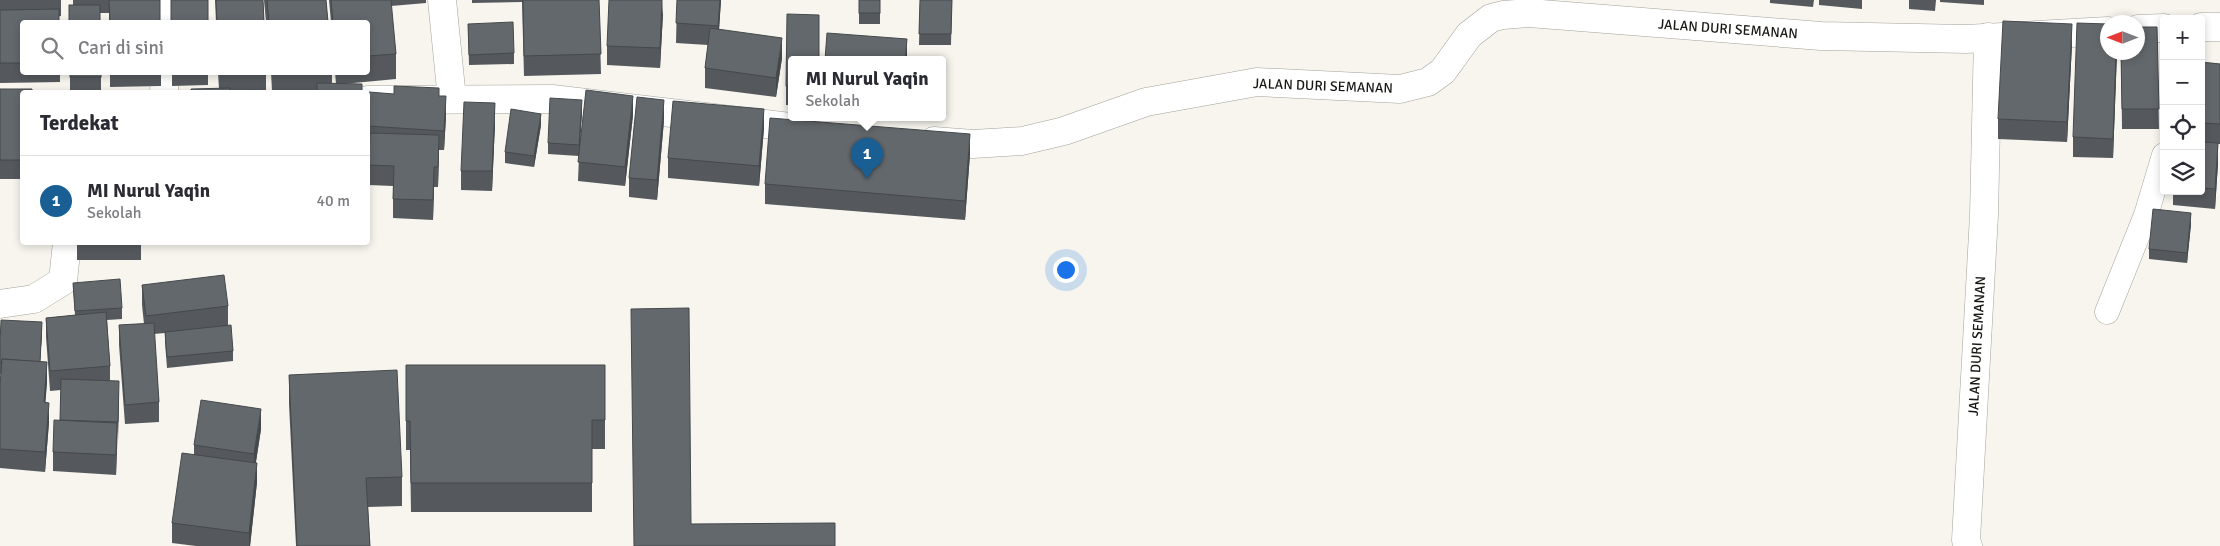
<!DOCTYPE html>
<html lang="id">
<meta charset="utf-8">
<style>
:root{--surface:#fff;--page:#f2f2f3;--text:#2b2b33;--muted:#7c7c81;--line:#e1e1e2;--accent:#195f94}
body{margin:0;font-family:Signika,sans-serif;background:var(--page);color:var(--text)}
.controls{position:absolute;right:15px;top:15px;display:grid;overflow:hidden;border-radius:5px;box-shadow:0 2px 8px #0003}
.controls button{width:45px;height:45px;display:grid;place-items:center;padding:0;border:0;border-bottom:1px solid var(--line);background:var(--surface);color:var(--text);font:25px sans-serif}
.compass{position:absolute;left:2100px;top:15px;width:45px;height:45px;border-radius:50%;background:var(--surface);box-shadow:0 2px 8px #0003;rotate:270deg}
.you{position:absolute;left:1065px;top:269px;width:18px;height:18px;margin:-12px;border:4px solid #fff;border-radius:50%;background:#1a73e8;box-shadow:0 0 0 8px #1a73e833}
.badge{display:grid;place-items:center;width:32px;height:32px;border-radius:50%;background:var(--accent);color:#fff;font-size:16px;font-weight:700}
.pin{position:absolute;translate:-50% -41px;filter:drop-shadow(0 1px 2px #0008)}
.pin::after{content:'';position:absolute;top:26px;width:18px;height:15px;background:inherit;clip-path:polygon(0 0,100% 0,50% 100%)}
.popup{position:absolute;left:788px;top:56px;width:158px;height:65px;box-sizing:border-box;display:grid;place-content:center;border-radius:5px;background:var(--surface);filter:drop-shadow(0 1px 4px #0005);font-size:16px;white-space:nowrap;color:var(--muted)}
.popup b{font-size:19px;color:var(--text)}
.popup::after{content:'';position:absolute;left:50%;top:100%;margin-left:-10px;border:10px solid transparent;border-top-color:var(--surface)}
.list{margin:0;padding:0;list-style:none}
h2{display:flex;justify-content:space-between;align-items:center;height:65px;margin:0;padding:0 20px;font-size:21px}
h2 small{font-size:16px;font-weight:400;color:var(--muted)}
.list li{display:grid;grid-template-columns:32px 1fr auto;gap:15px;align-items:center;box-sizing:border-box;height:90px;padding:0 20px;border-top:1px solid var(--line)}
.list b{display:block;font-size:19px;white-space:nowrap}
.list p{margin:0;font-size:16px;white-space:nowrap;color:var(--muted)}
.list em{font-size:16px;font-style:normal;color:var(--muted)}
.icon{flex:none;width:28px;height:28px;fill:none;stroke:currentColor;stroke-width:2;stroke-linecap:round;stroke-linejoin:round}
.map{position:relative;flex:none;width:2220px;height:546px;overflow:hidden}
.search{position:absolute;background:var(--surface);box-shadow:0 2px 8px #0003;left:20px;top:20px;width:350px;height:55px;display:flex;align-items:center;gap:12px;box-sizing:border-box;padding:0 18px;border-radius:5px;color:var(--muted);font-size:19px}
.panel{position:absolute;background:var(--surface);box-shadow:0 2px 8px #0003;left:20px;top:90px;width:350px;height:155px;border-radius:5px}
.map>svg:first-child{display:block}
.lines{fill:none;stroke-linecap:round;stroke-linejoin:round}
.service-casing{stroke:#a3a29b;stroke-width:25}
.minor-casing{stroke:#a3a29b;stroke-width:29}
.service{stroke:#fff;stroke-width:24}
.minor{stroke:#fff;stroke-width:28}
.wall{fill:#55595d}
.shaded-wall{fill:#45494c}
.building{fill:#63686c;stroke:#45494c}
.labels{text-anchor:middle;dominant-baseline:central;stroke-width:4.5;stroke-linejoin:round;paint-order:stroke}
.street-label{font-size:14px;fill:#171714;stroke:#fff}
</style>
<div class="map">
<svg width="2220" height="546" viewBox="0 0 2220 546">
<rect width="100%" height="100%" fill="#f7f5ee"/>
<g class="lines">
<defs>
<path id="service" d="M2107 312 2146 215 2164 155"/>
<g id="minor">
<path d="M442 0 452 99"/>
<path d="M166 22 167 0"/>
<path d="M2201 27H2220"/>
<path d="M2138 29 2164 28"/>
<path d="M164 92 165 72"/>
<path d="M368 100 552 99 807 129"/>
<path d="M934 141 973 144 1022 141 1064 131 1146 102 1257 82 1400 89 1428 82 1443 71 1469 35 1491 18 1503 15 1529 13 1821 36 1966 39 2108 31"/>
<path d="M0 304 34 299 63 281 67 242"/>
<path d="M1968 546 1966 540 1984 215 1988 37"/>
</g>
</defs>
<use href="#service" class="service-casing"/>
<use href="#minor" class="minor-casing"/>
<use href="#service" class="service"/>
<use href="#minor" class="minor"/>
</g>
<g class="wall">
<path d="M0 0H61V16L22 22V72H60V82L0 83Z"/>
<path d="M73 0H160V22H109V13H100L73 5Z"/>
<path d="M215 0H263L264 22H216Z"/>
<path d="M264 0H326L328 22H266Z"/>
<path d="M329 0H426V3L391 6 396 54V79L343 84 362 92H191L219 89 218 72H266V91H272L271 72H332V84H336L335 72H368V22H331Z"/>
<path d="M472 0H599L601 74 524 76 522 2 472 3Z"/>
<path d="M677 0H721L719 29 782 58 776 97 705 88V68L708 45 676 43Z"/>
<rect x="859" y="0" width="21" height="24"/>
<path d="M920 0H952L951 45H919Z"/>
<path d="M1770 0H1814L1813 7 1770 3Z"/>
<path d="M1819 0H1862V9L1819 5Z"/>
<path d="M1909 0H1936L1935 11 1909 9Z"/>
<path d="M1940 0H1984V5L1940 2Z"/>
<path d="M663 13 660 68 607 65V46Z"/>
<path d="M468 24 514 53V64L469 65Z"/>
<path d="M2157 27 2159 129H2122L2121 52Z"/>
<path d="M2072 44 2067 142 1998 139V119Z"/>
<path d="M2117 52 2113 158 2073 157V137Z"/>
<path d="M792 60V105H786V86Z"/>
<path d="M2201 62 2220 64V144H2218V163L2215 209 2173 205V191H2201Z"/>
<rect x="70" y="72" width="31" height="20"/>
<path d="M110 72H161V86L110 87Z"/>
<path d="M172 72H208V85L172 86Z"/>
<path d="M0 89 22 92V179H0Z"/>
<path d="M439 96 446 116 444 150H439L438 187H434L433 220 393 218V186L369 185 370 146H368V118Z"/>
<path d="M582 111 580 145 633 115 625 186 578 181 579 156 548 154V143Z"/>
<path d="M664 120 657 200 629 197V178Z"/>
<path d="M495 123 492 191 461 190V171Z"/>
<path d="M541 125 534 167 505 163V152Z"/>
<path d="M764 128 759 186 668 178V158Z"/>
<path d="M970 154 965 220 765 204V184Z"/>
<path d="M2191 224 2187 263 2149 259V249Z"/>
<rect x="77" y="242" width="64" height="18"/>
<path d="M73 283 122 308V319L107 320 110 366V381L119 401 116 475 53 471V452L60 420 61 390 50 391 46 337V318L75 315Z"/>
<path d="M142 285 228 306V325L233 351V361L167 368 165 342V333L154 334 159 402V422L125 424 119 345V325L144 324 142 305Z"/>
<path d="M42 333 40 362 47 382 45 402 49 422 45 472 0 468V385L1 374H0V344Z"/>
<path d="M406 365H605V449H592V512H411L410 450H406Z"/>
<path d="M289 375 402 477V506L368 507 370 546H296L289 404Z"/>
<path d="M261 429 256 462 257 482 250 546H196L172 543V523L194 454V445Z"/>
</g>
<g class="shaded-wall">
<path d="M663 0V13L660 68V48Z"/>
<path d="M720 0H721L718 45V26Z"/>
<path d="M2072 24V44L2067 142V122Z"/>
<path d="M782 38V58L776 97V78Z"/>
<path d="M907 39V60H905Z"/>
<path d="M2116 52H2117L2113 158V139Z"/>
<path d="M446 96V116L444 150V131Z"/>
<path d="M633 96V115L625 186V167Z"/>
<path d="M582 100V111L579 156V145Z"/>
<path d="M664 100V120L657 200V180Z"/>
<path d="M495 103V123L492 191V171Z"/>
<path d="M764 109V128L759 186V166Z"/>
<path d="M541 114V125L534 167V156Z"/>
<path d="M970 134V154L965 220V201Z"/>
<path d="M439 135V154L438 187V167Z"/>
<path d="M2218 143V163L2215 209V189Z"/>
<path d="M434 167V187L433 220V200Z"/>
<path d="M2191 213V224L2187 263V253Z"/>
<path d="M42 322V333L39 376V365Z"/>
<path d="M47 362V382L44 422V402Z"/>
<path d="M119 381V401L118 441V422Z"/>
<path d="M49 403V422L45 472V452Z"/>
<path d="M261 409V429L254 474V454Z"/>
<path d="M117 423V443L116 475V455Z"/>
<path d="M257 463V482L250 546H249V533Z"/>
</g>
<g class="building">
<path d="M109 0H160V22H110Z"/>
<rect x="171" y="0" width="37" height="22"/>
<path d="M216 0H263L264 22H217Z"/>
<path d="M267 0H326L328 22H269Z"/>
<path d="M331 0H391L396 54 368 56V22H333Z"/>
<path d="M523 0H599L601 54 524 56Z"/>
<path d="M609 0H662L660 48 607 46Z"/>
<path d="M677 0H720L718 26 676 23Z"/>
<rect x="859" y="0" width="21" height="13"/>
<path d="M920 0H952L951 34H919Z"/>
<rect x="69" y="5" width="31" height="17"/>
<path d="M59 9V22H22V63H0V10Z"/>
<path d="M787 14 819 15V60H792V86H786Z"/>
<path d="M2003 21 2072 24 2067 122 1998 119Z"/>
<path d="M513 22 514 53 469 55 468 24Z"/>
<path d="M2077 23 2108 24V52H2116L2113 139 2073 137Z"/>
<path d="M2138 27H2157L2159 109H2122L2121 52H2138Z"/>
<path d="M710 28 782 38 776 78 705 68Z"/>
<path d="M827 33 907 39 905 60H825Z"/>
<path d="M2201 62 2220 64V124L2201 123Z"/>
<rect x="70" y="72" width="31" height="5"/>
<path d="M219 72H254L219 74Z"/>
<path d="M317 83 362 84V92H317Z"/>
<path d="M394 86 439 88V96H446L444 131 368 126 369 92 394 94Z"/>
<path d="M230 88V92H191V89Z"/>
<path d="M0 89H32V92H22V160H0Z"/>
<path d="M248 90 298 92H248Z"/>
<path d="M586 90 633 96 625 167 578 162Z"/>
<rect x="149" y="91" width="36" height="1"/>
<path d="M637 97 664 100 657 180 629 178Z"/>
<path d="M550 98 582 100 579 145 548 143Z"/>
<path d="M673 101 764 109 759 166 668 158Z"/>
<path d="M464 102 495 103 492 171H461Z"/>
<path d="M511 109 541 114 534 156 505 152Z"/>
<path d="M770 118 970 134 965 201 765 184Z"/>
<path d="M370 133 439 135 438 167H434L433 200 393 199 394 166 369 165Z"/>
<path d="M2201 142 2218 143 2215 189 2201 188Z"/>
<path d="M2153 209 2191 213 2187 253 2149 249Z"/>
<path d="M224 275 228 306 146 316 142 285Z"/>
<path d="M120 279 122 308 75 311 73 283Z"/>
<path d="M689 308 691 524 835 523V546H634L631 309Z"/>
<path d="M106 312 110 366 50 371 46 318Z"/>
<path d="M1 320 42 322 40 362 2 359V363H0V344Z"/>
<path d="M154 323 159 402 125 405 119 325Z"/>
<path d="M231 325 233 351 167 357 165 332Z"/>
<path d="M2 359 47 362 44 402 49 403 45 452 0 449V385Z"/>
<path d="M406 365H605V420H592V483H411L410 421H406Z"/>
<path d="M397 370 402 477 366 478 370 546H297L289 375Z"/>
<path d="M61 379 119 381 118 422 60 420Z"/>
<path d="M201 400 261 409 254 454 194 445Z"/>
<path d="M54 420 117 423 116 455 53 452Z"/>
<path d="M182 453 257 463 249 533 172 523Z"/>
</g>
<g class="labels">
<g class="street-label">
<text transform="translate(1728 29) rotate(4)">JALAN DURI SEMANAN</text>
<text transform="translate(1323 86) rotate(2)">JALAN DURI SEMANAN</text>
<text transform="translate(1977 346) rotate(-87)">JALAN DURI SEMANAN</text>
</g>
</g>
</svg>
<div class="controls">
<button>+</button>
<button>−</button>
<button><svg class="icon" aria-label="locate" viewBox="0 0 24 24"><circle cx="12" cy="12" r="6"/><path d="M12 2v4M12 18v4M2 12h4M18 12h4"/></svg></button>
<button><svg class="icon" aria-label="layers" viewBox="0 0 24 24"><path d="M12 4l9 5-9 5-9-5zM3 14l9 5 9-5"/></svg></button>
</div>
<svg class="compass" viewBox="-18 -18 36 36"><path d="M0-13l5 13h-10z" fill="#e53935"/><path d="M0 13l5-13h-10z" fill="#7c7c81"/></svg>
<div class="you"></div>
<div class="pin badge" style="left:867px;top:179px">1</div>
<div class="popup"><b>MI Nurul Yaqin</b>Sekolah</div>
<div class="search"><svg class="icon" aria-label="search" viewBox="0 0 24 24"><circle cx="10" cy="10" r="6"/><path d="M15 15l6 6"/></svg>Cari di sini</div>
<section class="panel">
<h2>Terdekat<small></small></h2>
<ul class="list">
<li><span class="badge">1</span><div><b>MI Nurul Yaqin</b><p>Sekolah</p></div><em>40 m</em></li>
</ul>
</section>
</div>
